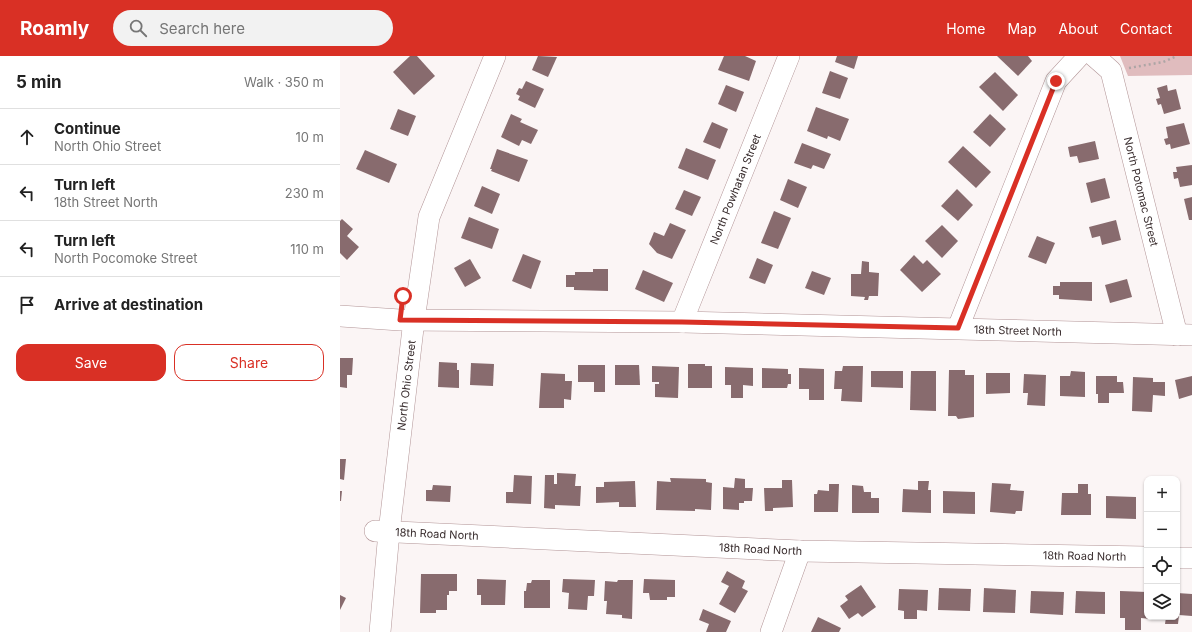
<!DOCTYPE html>
<meta charset="utf-8">
<style>
:root{--surface:#fff;--page:#f2f2f2;--text:#222;--muted:#767676;--line:#e0e0e0;--accent:#d93025}
body{margin:0;font-family:Inter,sans-serif;background:var(--page);color:var(--text)}
.controls{position:absolute;right:12px;bottom:12px;display:grid;overflow:hidden;border-radius:8px;box-shadow:0 1px 3px #0004}
.controls button{width:36px;height:36px;display:grid;place-items:center;padding:0;border:0;border-bottom:1px solid var(--line);background:var(--surface);color:var(--text);font:20px sans-serif}
.stop{position:absolute;width:12px;height:12px;margin:-9px;border:3px solid #d93025;border-radius:50%;background:#fff}
.stop.end{background:#d93025;border-color:#fff;box-shadow:0 1px 4px #0008}
.list{margin:0;padding:0;list-style:none}
h2{display:flex;justify-content:space-between;align-items:center;height:52px;margin:0;padding:0 16px;font-size:17px}
h2 small{font-size:13px;font-weight:400;color:var(--muted)}
.list li{display:grid;grid-template-columns:26px 1fr auto;gap:12px;align-items:center;box-sizing:border-box;height:56px;padding:0 16px;border-top:1px solid var(--line)}
.list b{display:block;font-size:15px;white-space:nowrap}
.list p{margin:0;font-size:13px;white-space:nowrap;color:var(--muted)}
.list em{font-size:13px;font-style:normal;color:var(--muted)}
.actions{display:flex;gap:8px;padding:12px 16px}
.actions a{flex:1;padding:9px 0;border:1px solid var(--accent);border-radius:12px;text-align:center;font-size:14px;color:var(--accent)}
.actions .main{background:var(--accent);color:#fff}
.icon{flex:none;width:22px;height:22px;fill:none;stroke:currentColor;stroke-width:2;stroke-linecap:round;stroke-linejoin:round}
.map{position:relative;flex:none;width:852px;height:576px;overflow:hidden}
header{display:flex;align-items:center;gap:24px;box-sizing:border-box;height:56px;padding:0 20px;background:var(--accent);color:#fff}
header strong{font-size:19px}
nav{display:flex;gap:22px;margin-inline-start:auto;font-size:14px}
.search{width:280px;height:36px;background:var(--page);display:flex;align-items:center;gap:10px;box-sizing:border-box;padding:0 14px;border-radius:22px;color:var(--muted);font-size:15px}
main{display:flex}
aside{flex:1;background:var(--surface)}
.map>svg:first-child{display:block}
.green{fill:#e0bcbe}
.building{fill:#886b6e}
.lines{fill:none;stroke-linecap:round;stroke-linejoin:round}
.minor-casing{stroke:#b29496;stroke-width:22}
.path{stroke:#ada5a5;stroke-width:2.5;stroke-dasharray:2 3;stroke-linecap:butt}
.minor{stroke:#fff;stroke-width:21}
.route{stroke:#d93025;stroke-width:5}
.labels{text-anchor:middle;dominant-baseline:central;stroke-width:4;stroke-linejoin:round;paint-order:stroke}
.street-label{font-size:11px;fill:#382c2d;stroke:#fff}
</style>
<header>
<strong>Roamly</strong>
<div class="search"><svg class="icon" aria-label="search" viewBox="0 0 24 24"><circle cx="10" cy="10" r="6"/><path d="M15 15l6 6"/></svg>Search here</div>
<nav><a>Home</a><a>Map</a><a>About</a><a>Contact</a></nav>
</header>
<main>
<aside>
<h2>5 min<small>Walk · 350 m</small></h2>
<ul class="list">
<li><svg class="icon" aria-label="ahead" viewBox="0 0 24 24"><path d="M12 20V5M6 11l6-6 6 6"/></svg><div><b>Continue</b><p>North Ohio Street</p></div><em>10 m</em></li>
<li><svg class="icon" aria-label="left" viewBox="0 0 24 24"><path d="M17 20v-9H6M10 6l-5 5 5 5"/></svg><div><b>Turn left</b><p>18th Street North</p></div><em>230 m</em></li>
<li><svg class="icon" aria-label="left" viewBox="0 0 24 24"><path d="M17 20v-9H6M10 6l-5 5 5 5"/></svg><div><b>Turn left</b><p>North Pocomoke Street</p></div><em>110 m</em></li>
<li><svg class="icon" aria-label="arrive" viewBox="0 0 24 24"><path d="M6 21V4h12l-3 4 3 4H6"/></svg><div><b>Arrive at destination</b></div></li>
</ul>
<div class="actions"><a class="main">Save</a><a>Share</a></div>
</aside>
<div class="map">
<svg width="852" height="576" viewBox="0 0 852 576">
<rect width="100%" height="100%" fill="#fbf5f5"/>
<path class="green" d="M780 0H852V19L788 20Z"/>
<g class="building">
<path d="M70 0H77L95 20 74 39 53 16Z"/>
<path d="M198 0 217 1 208 21 192 14Z"/>
<path d="M384 0H405L416 5 409 25 378 14Z"/>
<path d="M497 0H518L514 13 495 6Z"/>
<path d="M657 0H688L692 5 678 20Z"/>
<path d="M490 15 508 22 500 43 482 37Z"/>
<path d="M655 16 678 39 663 55 639 31Z"/>
<path d="M186 25 204 33 195 52 178 44 180 40 176 38 179 32 182 33Z"/>
<path d="M386 29 404 36 396 56 378 48Z"/>
<path d="M827 29 828 35 836 33 841 53 824 58 821 48 818 49 816 43 820 42 817 32Z"/>
<path d="M476 51 509 63 500 85 488 80 487 83 467 75Z"/>
<path d="M58 53 76 60 68 80 50 73Z"/>
<path d="M171 58 182 63 180 66 198 74 191 88 182 84 179 90 161 81Z"/>
<path d="M650 58 666 73 650 91 633 76Z"/>
<path d="M372 66 388 73 380 93 363 86Z"/>
<path d="M844 67 850 88 831 93 830 88 826 89 824 83 828 82 826 71Z"/>
<path d="M755 85 759 103 739 107 737 100 730 101 728 91Z"/>
<path d="M462 87 491 98 484 113 473 109 471 113 454 107Z"/>
<path d="M623 90 651 116 636 132 608 106Z"/>
<path d="M346 92 376 104 368 124 338 112Z"/>
<path d="M157 93 188 104 179 126 151 115 152 113H150Z"/>
<path d="M25 94 57 108 49 127 16 113Z"/>
<path d="M852 109V129L840 131 838 122 834 123 833 116H837L836 111Z"/>
<path d="M765 122 770 142 751 147 746 127Z"/>
<path d="M448 123 467 131 458 152 440 144Z"/>
<path d="M142 130 160 138 152 158 134 150Z"/>
<path d="M617 133 633 149 618 165 601 150Z"/>
<path d="M344 134 361 141 352 160 335 153Z"/>
<path d="M852 141V164H849L844 143Z"/>
<path d="M434 155 451 162 438 193 421 187Z"/>
<path d="M129 161 159 173 152 193 121 182Z"/>
<path d="M2 163 13 173 7 180 19 191 7 204 0 197V165Z"/>
<path d="M776 164 781 184 762 189 760 180 752 182 749 171Z"/>
<path d="M330 167 346 174 332 203 317 197 309 188 314 176 324 180Z"/>
<path d="M602 169 618 185 602 202 585 185Z"/>
<path d="M697 180 715 187 706 208 688 201Z"/>
<path d="M183 198 201 205 191 233 172 225Z"/>
<path d="M574 199 583 208 587 204 601 218 582 236 560 214Z"/>
<path d="M417 202 433 209 425 228 409 222Z"/>
<path d="M130 203 141 222 125 231 114 212Z"/>
<path d="M522 205 529 206V216L539 217 538 240H529L528 244H524L525 241 511 240V218H521Z"/>
<path d="M253 213H268V235L234 234V231H226V219H235V216H253Z"/>
<path d="M303 214 333 227 324 246 295 233Z"/>
<path d="M472 215 491 222 484 239 465 232Z"/>
<path d="M787 223 792 241 770 247 765 229Z"/>
<path d="M720 226H752V245L719 243V239H713V230H720Z"/>
<path d="M0 302H13L12 319H7V332L0 331Z"/>
<path d="M99 306 117 307V314H119V332L98 331Z"/>
<path d="M131 307 154 308 153 330 130 329Z"/>
<path d="M348 308H365V310H372V332H348Z"/>
<path d="M238 309H265V336H254V326H238Z"/>
<path d="M275 309H299L300 329H275Z"/>
<path d="M312 310 339 311 338 342 315 341V328H319V326H312Z"/>
<path d="M503 310H523L522 346 501 345 502 333H494L495 315H502Z"/>
<path d="M385 311 413 312V330L403 329V342H391V329H385Z"/>
<path d="M422 312 448 313V318H451V328H448L447 332H422Z"/>
<path d="M459 312 484 313V344H469V333H459Z"/>
<path d="M609 314H625V319H634V361L618 363 616 360H608Z"/>
<path d="M531 315H563V332L531 331Z"/>
<path d="M571 315H596V355L570 354Z"/>
<path d="M731 315 745 316V341L720 340V320H730Z"/>
<path d="M201 317 225 318V325H232L231 344 224 343V352H199Z"/>
<path d="M646 317H670V337L646 338Z"/>
<path d="M684 318 706 319 705 350 687 349 688 337H683Z"/>
<path d="M756 320H777V326H783L784 337H769V347H758V338H756Z"/>
<path d="M852 320V339L839 343 835 324Z"/>
<path d="M793 321 813 322V326H825V340L813 339 812 356 792 355Z"/>
<path d="M0 403H6L4 424 0 423Z"/>
<path d="M217 417 236 418 235 430H241L240 450 215 449V453L204 452 205 419H214V428H217Z"/>
<path d="M174 419 192 420 191 448 166 447V436H173Z"/>
<path d="M330 422 366 423V426L372 427 371 454 355 453V455L316 454 317 425 331 426Z"/>
<path d="M395 422 405 423V432H413L412 445H404V447H399V454L383 453V431L394 432Z"/>
<path d="M442 424H452L453 451 433 452V455H425L424 432H442Z"/>
<path d="M295 425 296 451H279V446L256 447V431H264V426Z"/>
<path d="M578 425H589L588 434H591V457L562 456 563 433 578 434Z"/>
<path d="M652 427 671 428 670 434 684 435 682 455H676L675 458 650 456Z"/>
<path d="M489 428H499L498 456H474V438H477L478 434 489 435Z"/>
<path d="M738 428H748V438H751V459H721L722 437H738Z"/>
<path d="M93 429 111 430 110 446 86 445V434H92Z"/>
<path d="M512 429 523 430 524 436H531V442H539V457H512Z"/>
<path d="M0 435H2L1 445H0Z"/>
<path d="M603 435 635 436V458L603 457Z"/>
<path d="M766 440 796 441V463L766 462Z"/>
<path d="M837 440H839L838 462H837Z"/>
<path d="M387 515 405 525 402 532 408 535 395 557 379 548 389 530 381 526Z"/>
<path d="M81 518H117V535H109V539H107V554H96V557H80Z"/>
<path d="M137 523 166 524 165 549H141V539H137Z"/>
<path d="M223 523 255 524 254 540H248L247 554 228 553 229 537 222 536Z"/>
<path d="M304 523 335 524V541H327V544H310L309 537H303Z"/>
<path d="M192 524H210V552H184V535H186L187 527H191Z"/>
<path d="M278 524H293L292 563 282 562V559L266 558 267 545H264L265 525 277 526Z"/>
<path d="M521 529 536 551 522 561 518 557 509 563 500 550 508 544 505 540Z"/>
<path d="M599 532 631 533 630 555 598 554Z"/>
<path d="M644 532 676 534 675 557 643 556Z"/>
<path d="M559 533 588 534 587 555 577 554V563H564V555L558 554Z"/>
<path d="M691 535 724 536 723 559 690 557Z"/>
<path d="M736 535 765 536V558L735 557Z"/>
<path d="M780 535 807 536V561H811V563L801 562V574H785V562H780Z"/>
<path d="M837 537 852 538V560L839 559 838 568H825L826 561H837Z"/>
<path d="M0 539 6 542 0 554Z"/>
<path d="M363 553 391 565 386 576H366L369 568 359 564Z"/>
<path d="M478 561 501 572 499 576H471Z"/>
</g>
<g class="lines">
<defs>
<g id="minor">
<path id="s1" d="M754 0 771 15 837 279"/>
<path id="s2" d="M0 260 60 264 342 266 852 279"/>
<path id="s3" d="M342 266 449 0"/>
<path d="M618 272 716 25 739 0"/>
<path id="s4" d="M35 475 460 495 807 501"/>
<path d="M837 502H852"/>
<path id="s5" d="M40 576 49 476 74 264 89 161 155 0"/>
<path d="M431 576 460 495"/>
</g>
</defs>
<use href="#minor" class="minor-casing"/>
<path class="path" d="M789 12 823 6 837 0"/>
<use href="#minor" class="minor"/>
</g>
<g class="lines">
<path class="route" d="M63 240 60 264 342 266 618 272 716 25"/>
</g>
<g class="labels">
<g class="street-label">
<text stroke="none"><textPath href="#s3" startOffset="143">North Powhatan Street</textPath></text>
<text stroke="none"><textPath href="#s1" startOffset="147">North Potomac Street</textPath></text>
<text stroke="none"><textPath href="#s2" startOffset="678">18th Street North</textPath></text>
<text stroke="none"><textPath href="#s5" startOffset="248">North Ohio Street</textPath></text>
<text stroke="none"><textPath href="#s4" startOffset="62">18th Road North</textPath></text>
<text stroke="none"><textPath href="#s4" startOffset="386">18th Road North</textPath></text>
<text stroke="none"><textPath href="#s4" startOffset="710">18th Road North</textPath></text>
</g>
</g>
</svg>
<div class="controls">
<button>+</button>
<button>−</button>
<button><svg class="icon" aria-label="locate" viewBox="0 0 24 24"><circle cx="12" cy="12" r="6"/><path d="M12 2v4M12 18v4M2 12h4M18 12h4"/></svg></button>
<button><svg class="icon" aria-label="layers" viewBox="0 0 24 24"><path d="M12 4l9 5-9 5-9-5zM3 14l9 5 9-5"/></svg></button>
</div>
<div class="stop" style="left:63px;top:240px"></div>
<div class="stop end" style="left:716px;top:25px"></div>
</div>
</main>
